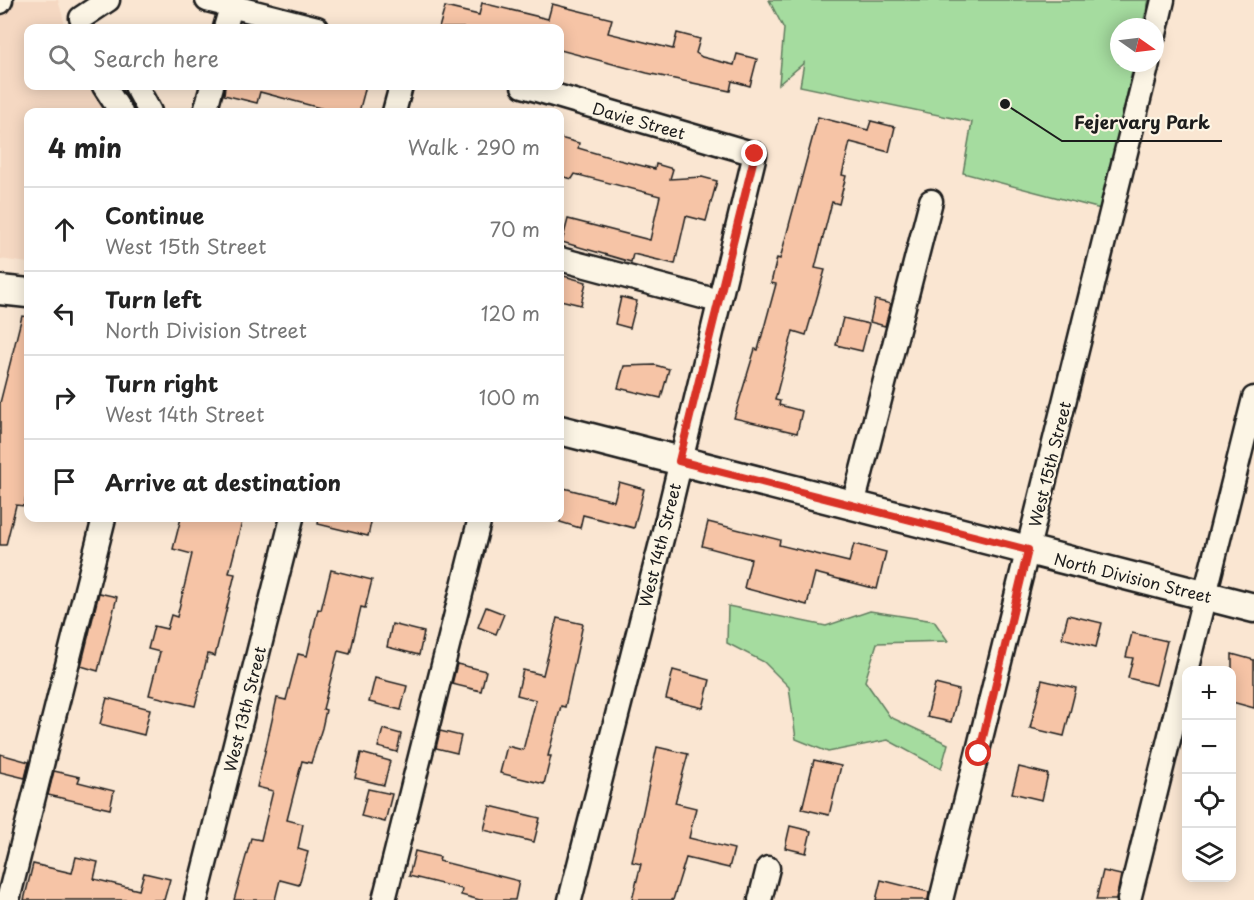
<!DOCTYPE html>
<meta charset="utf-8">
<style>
:root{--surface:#fff;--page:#f2f2f2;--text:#222;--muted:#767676;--line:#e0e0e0}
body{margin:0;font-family:"Playpen Sans",sans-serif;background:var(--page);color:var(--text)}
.controls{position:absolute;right:18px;bottom:18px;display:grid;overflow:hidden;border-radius:12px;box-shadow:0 3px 15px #0003}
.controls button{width:54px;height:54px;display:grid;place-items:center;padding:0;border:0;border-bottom:2px solid var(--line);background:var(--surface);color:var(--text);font:30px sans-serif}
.compass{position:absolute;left:1110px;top:18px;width:54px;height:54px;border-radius:50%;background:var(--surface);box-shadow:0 3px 15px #0003;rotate:104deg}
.stop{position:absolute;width:18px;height:18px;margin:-14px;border:4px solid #d93025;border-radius:50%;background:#fff}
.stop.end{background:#d93025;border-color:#fff;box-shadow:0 2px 6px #0008}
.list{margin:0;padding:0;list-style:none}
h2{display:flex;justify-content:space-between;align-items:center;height:78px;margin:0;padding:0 24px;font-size:26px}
h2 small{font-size:20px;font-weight:400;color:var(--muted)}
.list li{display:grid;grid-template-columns:39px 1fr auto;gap:18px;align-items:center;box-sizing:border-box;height:84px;padding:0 24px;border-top:2px solid var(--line)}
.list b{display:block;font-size:22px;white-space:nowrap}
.list p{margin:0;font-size:20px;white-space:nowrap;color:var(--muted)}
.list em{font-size:20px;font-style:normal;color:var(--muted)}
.icon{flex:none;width:33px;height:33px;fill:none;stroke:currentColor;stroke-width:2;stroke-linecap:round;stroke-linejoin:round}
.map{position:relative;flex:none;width:1254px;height:900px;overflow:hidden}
.search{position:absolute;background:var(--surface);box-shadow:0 3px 15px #0003;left:24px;top:24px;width:540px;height:66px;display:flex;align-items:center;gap:15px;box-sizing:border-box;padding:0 21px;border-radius:12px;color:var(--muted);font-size:22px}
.panel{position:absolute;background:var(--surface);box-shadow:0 3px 15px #0003;left:24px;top:108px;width:540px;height:414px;border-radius:12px}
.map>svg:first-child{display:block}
.built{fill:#f5d8c2}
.green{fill:#a5dc9f;stroke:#607c5e;stroke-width:1.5}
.building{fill:#f6c4a6;stroke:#1c1c1c;stroke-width:1.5}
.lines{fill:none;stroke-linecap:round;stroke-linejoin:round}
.minor-casing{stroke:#1c1c1c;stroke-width:27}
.major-casing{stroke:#1c1c1c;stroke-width:33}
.minor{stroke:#fcf5e5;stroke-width:22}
.major{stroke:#fcf5e5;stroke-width:28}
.route{stroke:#d93025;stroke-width:8}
.labels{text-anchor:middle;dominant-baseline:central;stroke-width:4.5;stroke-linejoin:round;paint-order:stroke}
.street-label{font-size:16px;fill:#1c1c1c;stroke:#fcf5e5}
.leader{fill:none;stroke:#1c1c1c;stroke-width:2}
.callout-dot{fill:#1c1c1c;stroke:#fcf5e5;stroke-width:2}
.callout-label{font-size:18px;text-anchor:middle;font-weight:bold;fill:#1c1c1c;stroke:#fcf5e5;stroke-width:4.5;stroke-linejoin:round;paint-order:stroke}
</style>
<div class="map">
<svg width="1254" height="900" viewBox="0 0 1254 900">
<rect width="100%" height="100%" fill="#fae6d2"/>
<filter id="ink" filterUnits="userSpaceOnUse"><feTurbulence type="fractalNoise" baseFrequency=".0167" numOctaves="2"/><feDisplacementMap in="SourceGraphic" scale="12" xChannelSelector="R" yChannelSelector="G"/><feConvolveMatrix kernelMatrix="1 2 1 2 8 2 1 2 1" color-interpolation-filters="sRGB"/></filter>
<g filter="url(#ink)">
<path class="built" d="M0 0H58L66 28H28V86H90L105 112H28V263L0 259Z"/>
<g class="green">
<path d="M769 0H1149L1142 27H1119V63H1134L1101 209 963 173 972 122 800 86 804 63 779 84 784 29Z"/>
<path d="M728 606 826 626 870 611 934 621 948 641 877 643 865 681 890 717 948 744 941 769 888 740 828 752 796 739 789 687 764 662 727 643Z"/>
</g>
<g class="building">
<path d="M482 3 548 19 552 4 612 19 608 33 673 49 677 33 700 39 696 53 702 57 734 65 737 54 757 59 750 86 732 81 730 91 647 73 560 50V28H439L445 7 479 15Z"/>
<path d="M225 86H366L359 112H323L324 109 260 92 257 103 224 95Z"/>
<path d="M818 117 868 130 871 121 895 127 889 152 850 142 842 175 846 176 839 204 832 202 815 268 825 270 806 335 793 331 775 400 780 401 779 405 802 411 797 433 734 418 755 349 758 350 776 284 771 283 777 258 780 259Z"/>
<path d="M560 138 579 143 578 148 619 160 655 169 656 164 673 169 670 179 702 177 717 181 706 221 686 216 675 264 633 254 631 262 562 242 568 219 650 240 660 196 575 174 572 179 560 176Z"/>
<path d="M560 275 586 282 581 305 560 300Z"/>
<path d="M621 297 637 301 630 328 615 324Z"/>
<path d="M875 300 891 304 885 326 870 322Z"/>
<path d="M22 316 28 317V487L24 506 16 505 6 545H0V403Z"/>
<path d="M843 318 869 324 862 351 836 345Z"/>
<path d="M655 365 669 369 661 398 618 388 624 366Z"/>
<path d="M619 482 644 489 634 528 583 515 580 528 560 522V487L614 501Z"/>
<path d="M181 518H243L229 573 235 574 215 656 208 654 195 706 149 695 160 652 148 649 154 626 167 629 171 615 177 617 192 554 173 549Z"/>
<path d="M319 518H372L368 536 318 524Z"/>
<path d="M708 522 780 540 779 545 849 562 854 544 886 552 877 589 815 573 807 605 744 588 751 559 702 546Z"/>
<path d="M331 570 372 580 365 608 361 607 350 654 338 651 323 709 326 710 322 728 311 763 302 761 287 820 303 824 298 849 308 852 299 885 280 880 275 900H234L251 838 261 840 273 791 257 787 277 698 286 700 298 654 307 656 318 609 321 610Z"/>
<path d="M99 593 117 597 98 671 81 666Z"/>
<path d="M486 607 504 614 496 634 478 627Z"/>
<path d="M1068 615 1102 623 1096 647 1062 638Z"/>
<path d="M557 618 583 624 565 707 561 706 548 756H551L544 784 500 773 507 746 523 750 536 700 517 695 523 670 543 675Z"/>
<path d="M392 624 424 632 419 655 387 647Z"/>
<path d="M1132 633 1167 641 1156 685 1128 678 1133 658 1126 657Z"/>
<path d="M1232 654 1254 660V708L1232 702Z"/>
<path d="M457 664 486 671 481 691 452 684Z"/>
<path d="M673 670 710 680 703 708 666 699Z"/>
<path d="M375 678 407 686 401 710 369 702Z"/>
<path d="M1042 680 1076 688 1064 736 1030 728Z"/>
<path d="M935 684 959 690 951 722 927 717Z"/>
<path d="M107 698 150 709 144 735 100 724Z"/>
<path d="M383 729 401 734 397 752 378 747Z"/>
<path d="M440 731 461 736 457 753 436 748Z"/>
<path d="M657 747 688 754 675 803 696 808 689 838 734 849 729 868 686 858 673 900H632L641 864 632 862Z"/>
<path d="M361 753 390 761 384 785 355 778Z"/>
<path d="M0 754 29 762 25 778 0 772Z"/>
<path d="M814 760 841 766 829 815 802 809Z"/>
<path d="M1019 767 1048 774 1042 800 1012 793Z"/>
<path d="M54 771 80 777 78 782 114 791 110 809 48 795Z"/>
<path d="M368 789 392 794 385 822 361 816Z"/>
<path d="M490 806 540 818 534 842 484 830Z"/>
<path d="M790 826 811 831 806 853 785 848Z"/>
<path d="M415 851 440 857 439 861 519 881 515 900H480L461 895 462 889 409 876Z"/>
<path d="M76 857 98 862 94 879 139 890 144 873 170 879 164 900H24L33 864 72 873Z"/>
<path d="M1103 871 1121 875 1116 900H1096Z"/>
<path d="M881 880 929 892 928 900H876Z"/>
</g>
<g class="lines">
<defs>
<g id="minor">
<path d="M207 0 317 28"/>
<path d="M0 2 1 0"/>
<path d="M81 18 108 0"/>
<path d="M225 28 233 0"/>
<path d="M1155 34 1163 0"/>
<path d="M104 86 121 112"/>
<path d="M136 86 150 112"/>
<path d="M523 86 755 154 666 523 570 900"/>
<path d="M205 112 212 86"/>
<path d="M394 112 401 86"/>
<path d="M560 259 718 301"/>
<path d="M853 505 931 201"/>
<path d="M8 900 104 518"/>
<path d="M196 900 292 518"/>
<path d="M384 900 480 518"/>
<path d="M760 900 768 868"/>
<path d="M941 900 1148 63"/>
<path d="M1129 900 1254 398"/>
</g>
<g id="major">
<path d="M0 290 28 293"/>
<path d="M560 430 1254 608"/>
</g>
</defs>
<use href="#minor" class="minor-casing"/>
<use href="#major" class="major-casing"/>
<use href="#minor" class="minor"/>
<use href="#major" class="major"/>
</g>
</g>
<g class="lines" filter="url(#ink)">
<path class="route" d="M755 154 679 461 1028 550 979 754"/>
</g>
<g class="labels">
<g class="street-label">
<text transform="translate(639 120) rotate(16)">Davie Street</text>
<text transform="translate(1049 464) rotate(-76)">West 15th Street</text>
<text transform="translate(659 545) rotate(-76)">West 14th Street</text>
<text transform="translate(1133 577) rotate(14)">North Division Street</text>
<text transform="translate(244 709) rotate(-76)">West 13th Street</text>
</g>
</g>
<path class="leader" d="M1005 104L1062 141H1222"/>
<circle class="callout-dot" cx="1005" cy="104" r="6"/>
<g class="callout-label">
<text x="1142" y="129">Fejervary Park</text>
</g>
</svg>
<div class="controls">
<button>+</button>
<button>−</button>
<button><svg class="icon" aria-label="locate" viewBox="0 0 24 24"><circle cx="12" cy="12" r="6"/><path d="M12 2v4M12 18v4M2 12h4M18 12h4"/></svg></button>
<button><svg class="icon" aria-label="layers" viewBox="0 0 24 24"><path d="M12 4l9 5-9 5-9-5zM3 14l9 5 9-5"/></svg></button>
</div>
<svg class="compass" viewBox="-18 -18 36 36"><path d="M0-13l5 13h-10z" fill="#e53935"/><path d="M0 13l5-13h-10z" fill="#767676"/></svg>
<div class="stop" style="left:979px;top:754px"></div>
<div class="stop end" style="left:755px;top:154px"></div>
<div class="search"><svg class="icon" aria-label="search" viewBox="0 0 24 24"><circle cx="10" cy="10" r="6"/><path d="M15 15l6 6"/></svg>Search here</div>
<section class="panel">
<h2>4 min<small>Walk · 290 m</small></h2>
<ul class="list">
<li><svg class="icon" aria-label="ahead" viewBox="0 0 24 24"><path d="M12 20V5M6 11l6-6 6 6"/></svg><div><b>Continue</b><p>West 15th Street</p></div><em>70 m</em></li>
<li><svg class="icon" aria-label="left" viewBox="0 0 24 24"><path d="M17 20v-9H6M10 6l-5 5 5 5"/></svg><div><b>Turn left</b><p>North Division Street</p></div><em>120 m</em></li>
<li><svg class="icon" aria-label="right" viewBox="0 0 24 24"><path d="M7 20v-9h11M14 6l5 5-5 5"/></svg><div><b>Turn right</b><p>West 14th Street</p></div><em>100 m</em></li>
<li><svg class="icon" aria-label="arrive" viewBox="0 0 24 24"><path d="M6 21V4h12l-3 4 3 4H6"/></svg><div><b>Arrive at destination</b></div></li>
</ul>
</section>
</div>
